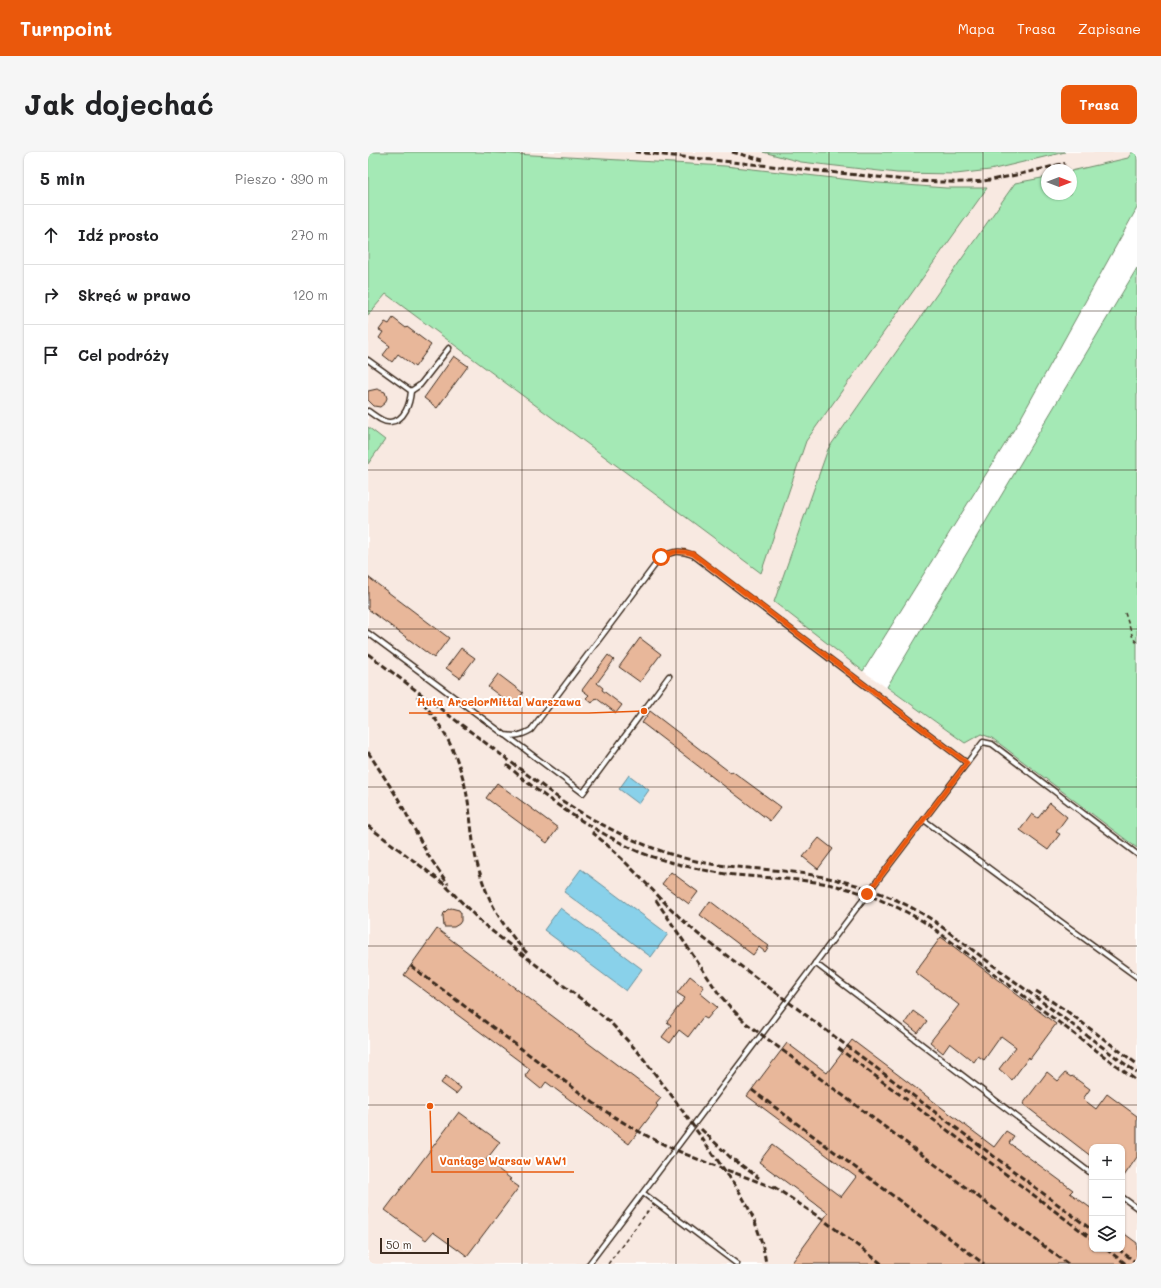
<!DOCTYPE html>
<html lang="pl">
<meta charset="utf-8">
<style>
:root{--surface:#fff;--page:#f6f6f6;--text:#202124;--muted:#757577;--line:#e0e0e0;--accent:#ea580c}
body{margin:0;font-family:Mali,sans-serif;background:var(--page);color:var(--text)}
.controls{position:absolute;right:12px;bottom:12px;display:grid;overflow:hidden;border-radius:8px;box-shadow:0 1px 3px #0004}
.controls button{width:36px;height:36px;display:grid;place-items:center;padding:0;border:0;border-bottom:1px solid var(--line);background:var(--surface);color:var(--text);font:20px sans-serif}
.compass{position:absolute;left:673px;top:12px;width:36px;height:36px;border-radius:50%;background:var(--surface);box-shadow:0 1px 3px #0004;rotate:90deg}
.scale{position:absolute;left:12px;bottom:10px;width:69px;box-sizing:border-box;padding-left:4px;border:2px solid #3b2a1e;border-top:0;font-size:11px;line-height:14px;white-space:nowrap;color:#3b2a1e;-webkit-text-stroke:3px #fff;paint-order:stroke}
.stop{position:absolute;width:12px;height:12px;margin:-9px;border:3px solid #ea580c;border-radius:50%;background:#fff}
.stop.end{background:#ea580c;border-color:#fff;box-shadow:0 1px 4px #0008}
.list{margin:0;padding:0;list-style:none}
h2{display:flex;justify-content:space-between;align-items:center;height:52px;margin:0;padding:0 16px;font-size:17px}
h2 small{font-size:13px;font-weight:400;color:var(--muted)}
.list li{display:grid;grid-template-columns:26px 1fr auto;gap:12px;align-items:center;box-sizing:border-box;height:60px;padding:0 16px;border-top:1px solid var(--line)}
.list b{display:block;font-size:15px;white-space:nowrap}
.list em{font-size:13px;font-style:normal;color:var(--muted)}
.icon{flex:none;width:22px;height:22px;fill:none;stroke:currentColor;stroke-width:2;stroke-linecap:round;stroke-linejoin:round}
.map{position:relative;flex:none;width:769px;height:1112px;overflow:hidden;border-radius:8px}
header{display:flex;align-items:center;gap:24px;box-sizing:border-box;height:56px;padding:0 20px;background:var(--accent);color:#fff}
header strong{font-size:19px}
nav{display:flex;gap:22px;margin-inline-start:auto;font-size:14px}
.intro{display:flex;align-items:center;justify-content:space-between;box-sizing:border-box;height:96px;padding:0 24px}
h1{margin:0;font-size:28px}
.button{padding:10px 18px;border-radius:8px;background:var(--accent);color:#fff;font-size:14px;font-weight:700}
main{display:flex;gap:24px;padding:0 24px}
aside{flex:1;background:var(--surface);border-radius:8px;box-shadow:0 1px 3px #0004}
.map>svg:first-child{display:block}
.built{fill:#f8e9e1;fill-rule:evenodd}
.green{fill:#a4e9b5;stroke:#708a6a}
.water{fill:#89d1ea;stroke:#6a8e98}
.building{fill:#e8b79a;stroke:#3b2a1e}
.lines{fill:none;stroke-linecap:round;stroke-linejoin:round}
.lane-casing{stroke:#3b2a1e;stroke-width:7}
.path{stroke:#3b2a1e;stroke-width:1.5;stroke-dasharray:4 3;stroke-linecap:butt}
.lane{stroke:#fff;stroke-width:4}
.rail{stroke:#3b2a1e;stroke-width:3;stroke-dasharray:6 3;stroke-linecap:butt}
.route{stroke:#ea580c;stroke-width:5}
.grid{fill:none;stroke:#3b2a1e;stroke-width:1;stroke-opacity:0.55}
.leader{fill:none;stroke:#e8590c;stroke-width:1.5}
.callout-dot{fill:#e8590c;stroke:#fff;stroke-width:1.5}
.callout-label{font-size:11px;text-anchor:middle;font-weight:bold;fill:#e8590c;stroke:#fff;stroke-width:4;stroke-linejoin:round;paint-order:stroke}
</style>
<header>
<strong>Turnpoint</strong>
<nav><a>Mapa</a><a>Trasa</a><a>Zapisane</a></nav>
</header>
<div class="intro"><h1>Jak dojechać</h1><a class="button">Trasa</a></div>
<main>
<aside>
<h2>5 min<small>Pieszo · 390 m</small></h2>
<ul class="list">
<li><svg class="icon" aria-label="ahead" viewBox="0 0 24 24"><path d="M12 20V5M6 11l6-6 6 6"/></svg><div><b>Idź prosto</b></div><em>270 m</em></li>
<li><svg class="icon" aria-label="right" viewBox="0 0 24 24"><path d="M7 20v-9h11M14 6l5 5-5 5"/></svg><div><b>Skręć w prawo</b></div><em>120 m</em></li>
<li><svg class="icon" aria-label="arrive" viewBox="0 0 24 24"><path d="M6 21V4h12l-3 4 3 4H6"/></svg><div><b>Cel podróży</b></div></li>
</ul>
</aside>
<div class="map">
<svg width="769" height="1112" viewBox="0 0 769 1112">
<rect width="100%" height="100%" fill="#fff"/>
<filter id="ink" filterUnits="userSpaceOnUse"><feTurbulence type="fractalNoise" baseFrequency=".025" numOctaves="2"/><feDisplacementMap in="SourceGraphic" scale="8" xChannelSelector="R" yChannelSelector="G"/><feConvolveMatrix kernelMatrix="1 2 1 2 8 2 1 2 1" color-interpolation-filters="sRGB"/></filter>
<g filter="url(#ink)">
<path class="built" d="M0 0H395L433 10 529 21 622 18 697 0H764L419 459 495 519 597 591 613 582 624 586 769 696V1112H0ZM679 18H703V42H679ZM724 995H754V1097H724Z"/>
<g class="green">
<path d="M0 0H112L357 14 511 31 578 36H619L438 289 393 421 18 142 0 163Z"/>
<path d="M395 0H697L622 18 588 22 529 21 433 10Z"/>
<path d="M764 0H769V56L650 271 495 519 406 450 460 297 647 31 679 25V42H703V19L760 6Z"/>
<path d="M769 116V696L624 586 613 582 597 591 519 535Z"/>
<path d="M0 275 17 288 0 312Z"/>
</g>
<g class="water">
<path d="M261 623 281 638 271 652 251 637Z"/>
<path d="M213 717 300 782 283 805 196 740Z"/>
<path d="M192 756 274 817 258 839 176 778Z"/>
</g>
<g class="building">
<path d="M25 166 38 176 39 175 63 193 47 215 30 202 24 210 15 203 22 194 11 186 15 180 11 178 17 170 21 172Z"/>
<path d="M86 204 100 214 69 256 56 246Z"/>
<path d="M9 237 17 240 19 246 17 251 12 255 6 254 0 248V239Z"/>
<path d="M0 425 81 486 66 506 0 457Z"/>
<path d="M272 486 293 502 272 530 251 515Z"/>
<path d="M93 496 107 506 92 526 78 516Z"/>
<path d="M240 503 246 508 229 531 235 536 234 538 254 553 248 561 228 546 224 551 218 546 221 543 214 538Z"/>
<path d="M130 522 155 541 145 554 120 535Z"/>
<path d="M282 559 363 621 364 619 413 655 402 669 274 571Z"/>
<path d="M129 631 190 676 179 691 118 646Z"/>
<path d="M682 651 699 665 688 680 692 682 680 698 652 678 664 662 670 666Z"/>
<path d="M451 686 465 697 450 717 435 705Z"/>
<path d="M303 720 330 740 321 752 294 732Z"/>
<path d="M342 749 401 794 397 800 391 795 385 803 332 763Z"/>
<path d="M83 756 91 758 93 761V769L91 772 86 775H76L75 764 76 761 79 758Z"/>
<path d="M69 777 293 946 288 952 290 954 261 992 178 930 173 937 157 924 162 917 36 823Z"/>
<path d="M573 785 688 872 662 907 661 905 644 928 631 917 648 895 633 884 616 908 610 904 606 910 582 891 575 901 562 890 591 853 547 820Z"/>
<path d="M322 824 336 835 332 841 349 855 339 867 335 865 320 885 311 878 302 891 294 885 303 873 299 870 317 846 309 841Z"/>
<path d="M545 859 559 869 550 881 537 871Z"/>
<path d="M484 888 626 995 638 979 646 984 641 991 705 1038 702 1041 724 1057V1097H754V1080L769 1091V1112H423L460 1061 391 1010 404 993 473 1045 488 1025 379 944 419 891 459 921Z"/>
<path d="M679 920 690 929 697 921 703 925 704 924 722 937 715 947 728 957 739 942 769 964V1005L754 1027V995H724V1005L655 952Z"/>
<path d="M78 924 93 936 88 942 73 931Z"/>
<path d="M91 960 132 990 118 1008 143 1027 141 1028 151 1035 99 1104 90 1097V1098L65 1080 58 1088 17 1058Z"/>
</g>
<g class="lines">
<defs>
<g id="lane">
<path d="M0 208 43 239C42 251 37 269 22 270 15 271 6 263 0 259"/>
<path d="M43 239 52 233 81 196"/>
<path d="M0 481 137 583C148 585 154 583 163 578L293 405C306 399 311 398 325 403L599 611"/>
<path d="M139 584 215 641 301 524"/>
<path d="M556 668 692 769 769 825"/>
<path d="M447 811 724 1022"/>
<path d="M275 1041 369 1112"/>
<path d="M754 1045 769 1056"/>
<path d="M221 1112 503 737 615 590 624 592 769 702"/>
</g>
</defs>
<use href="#lane" class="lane-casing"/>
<g class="path">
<path d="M757 461 765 486 769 491"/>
<path d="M240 1112 283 1055"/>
</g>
<use href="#lane" class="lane"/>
<g class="rail">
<path d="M267 0 548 29C570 30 593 31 615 29 643 25 670 18 697 11"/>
<path d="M364 0 395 8"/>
<path d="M0 502 193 648C235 675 279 698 328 709 359 716 392 716 424 720 475 726 524 741 566 769L769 921"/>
<path d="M49 544C77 575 93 608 100 649 104 673 104 698 112 721 121 752 138 780 161 803"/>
<path d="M0 600 31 648 60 703 80 732"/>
<path d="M139 613C169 640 202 663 238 683 252 690 266 699 282 704 306 712 333 718 358 722 385 725 413 726 440 729 483 734 524 750 561 773L769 929"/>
<path d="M0 674 75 731 114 771 134 787 225 856 243 871 271 901 304 944 367 1033C383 1057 394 1083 398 1112"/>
<path d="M224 680C262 711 293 750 330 782L724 1078"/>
<path d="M288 748 351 842 363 856 378 871 700 1112"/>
<path d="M43 814 231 955C255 971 281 986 308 998 341 1013 376 1023 410 1038"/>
<path d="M668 839 700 860 769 912"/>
<path d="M470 896 724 1087"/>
<path d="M384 938 616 1112"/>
<path d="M333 977 362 1005 391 1026"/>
<path d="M406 1035 454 1067 514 1112"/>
<path d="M738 1097 758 1112"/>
<path d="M750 1097 769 1111"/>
</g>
</g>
</g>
<g class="lines" filter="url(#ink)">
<path class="route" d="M293 405C306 399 311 398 325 402L599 611 499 742"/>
</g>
<path class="grid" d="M154 0V1112M308 0V1112M461 0V1112M615 0V1112M0 159H769M0 318H769M0 477H769M0 635H769M0 794H769M0 953H769"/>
<path class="leader" d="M276 559L221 561H41M62 954L64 1020H206"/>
<g class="callout-dot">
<circle cx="276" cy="559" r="4"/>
<circle cx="62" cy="954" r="4"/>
</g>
<g class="callout-label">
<text x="131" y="554">Huta ArcelorMittal Warszawa</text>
<text x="135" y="1013">Vantage Warsaw WAW1</text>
</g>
</svg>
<div class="controls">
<button>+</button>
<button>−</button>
<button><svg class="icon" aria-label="layers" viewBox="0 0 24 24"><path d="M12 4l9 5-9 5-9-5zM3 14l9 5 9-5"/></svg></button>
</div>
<svg class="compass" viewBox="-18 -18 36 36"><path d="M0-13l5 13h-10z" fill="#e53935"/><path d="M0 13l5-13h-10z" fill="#757577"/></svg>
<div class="scale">50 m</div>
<div class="stop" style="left:293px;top:405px"></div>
<div class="stop end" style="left:499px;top:742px"></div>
</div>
</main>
